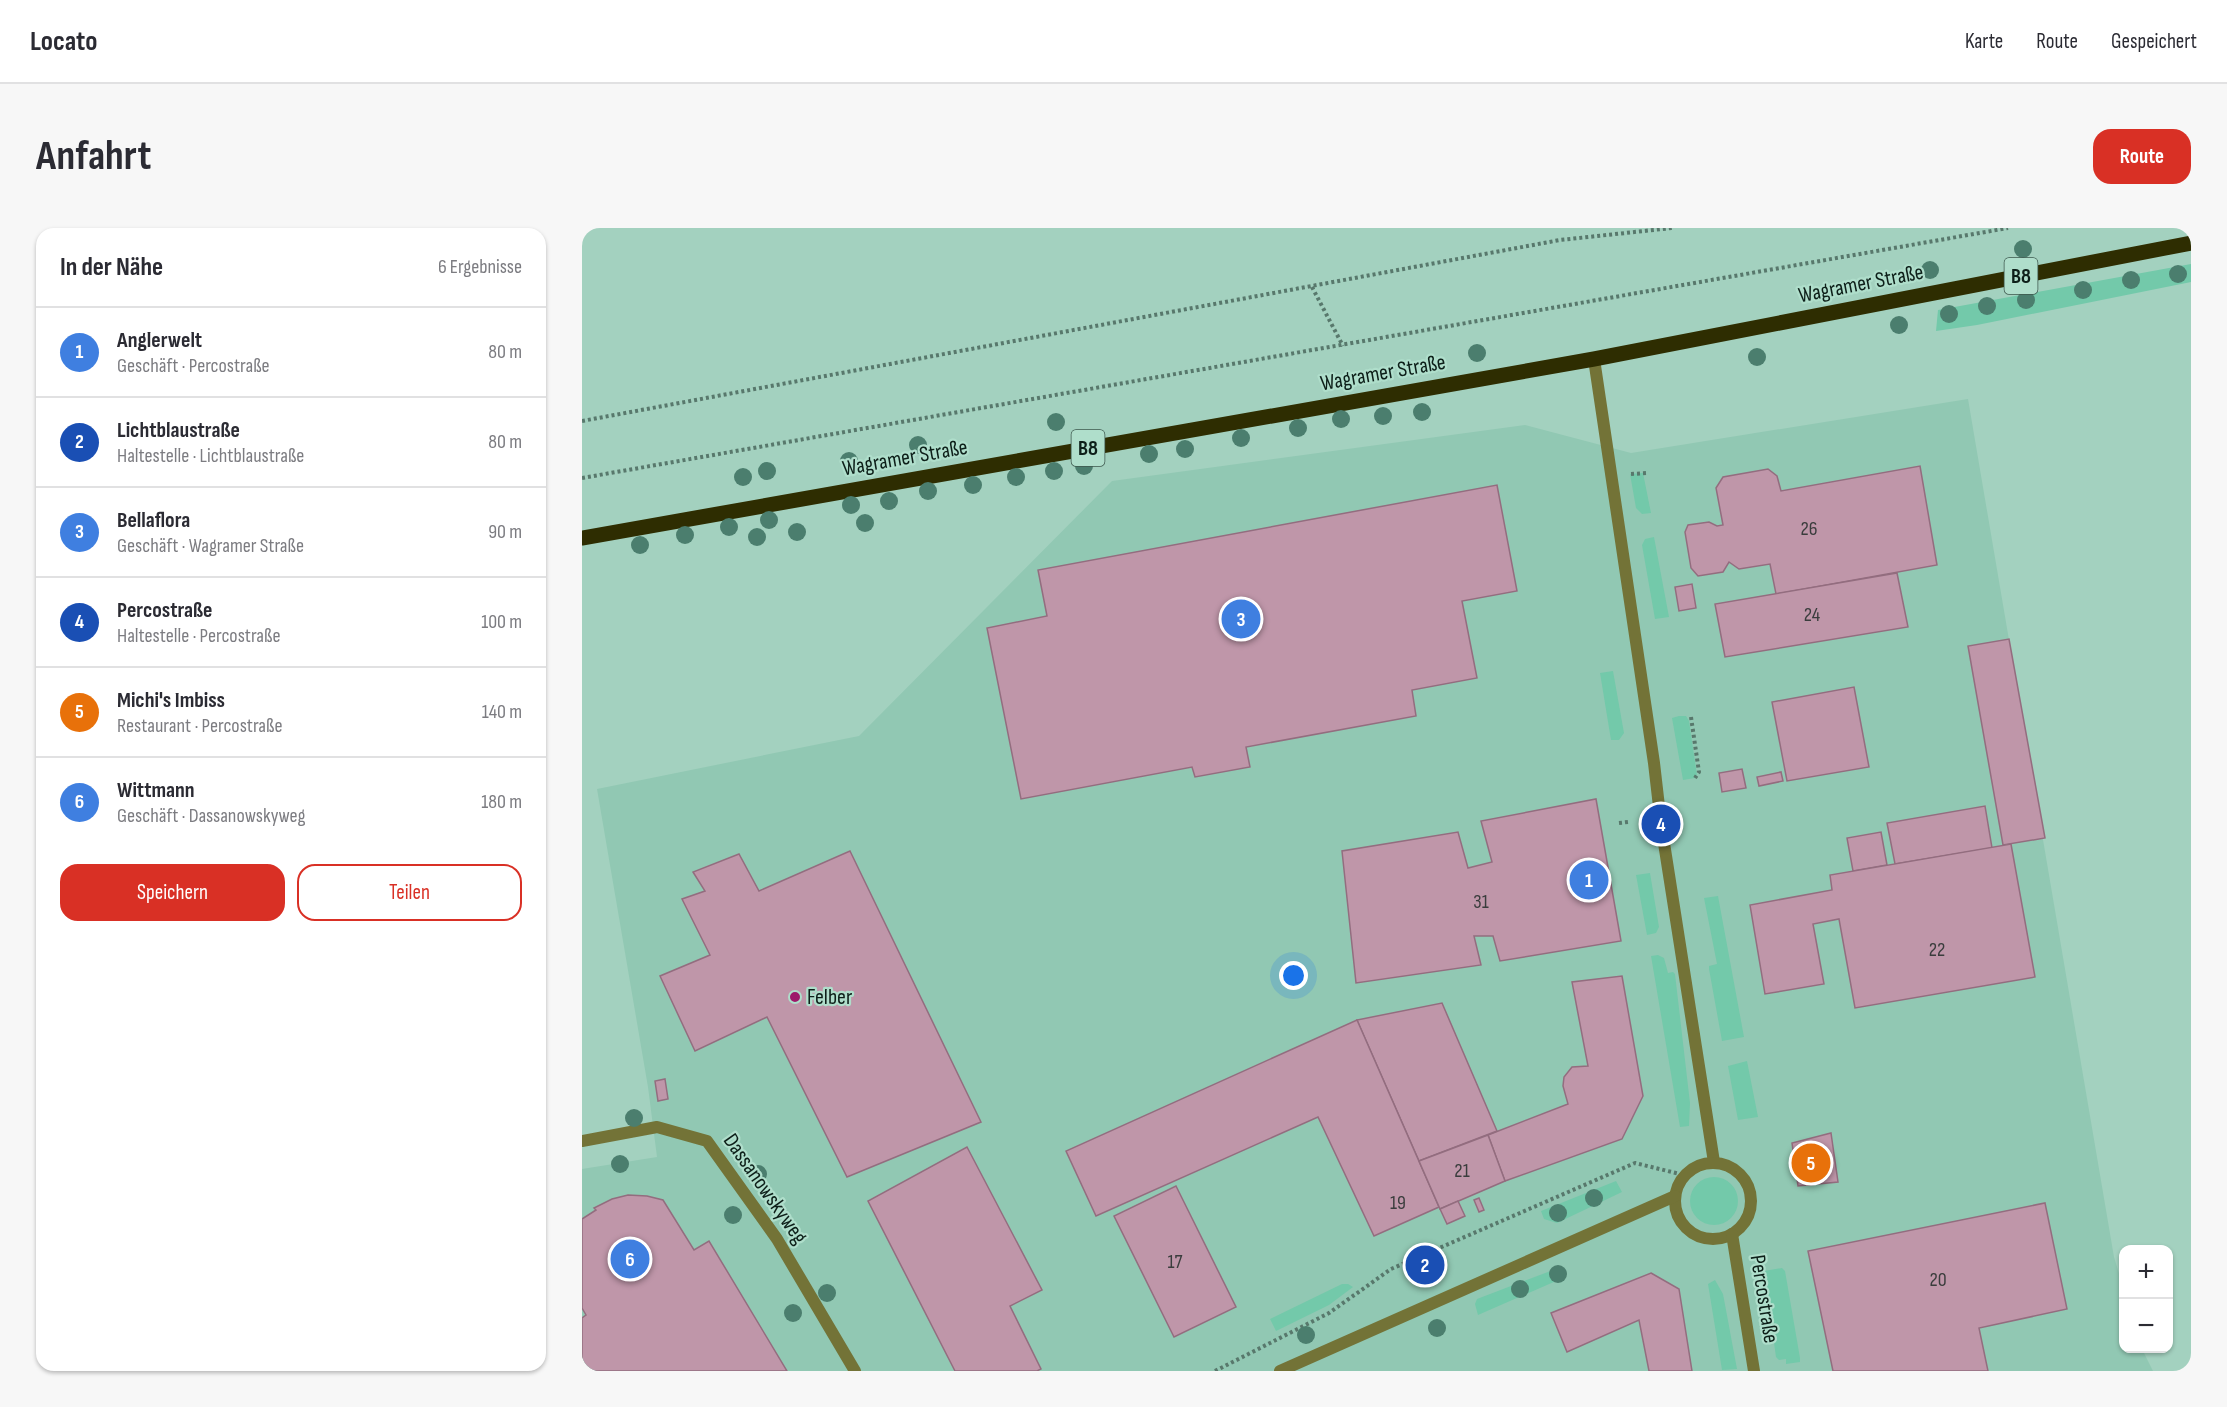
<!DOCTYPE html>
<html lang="de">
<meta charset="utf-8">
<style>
:root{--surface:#fff;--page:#f7f7f7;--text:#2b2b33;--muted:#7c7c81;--line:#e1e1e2;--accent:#d93025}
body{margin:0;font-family:"Sofia Sans Condensed",sans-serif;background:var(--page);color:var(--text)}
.controls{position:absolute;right:18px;bottom:18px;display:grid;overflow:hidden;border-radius:12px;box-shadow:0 2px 4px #0004}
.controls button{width:54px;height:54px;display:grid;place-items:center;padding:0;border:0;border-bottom:2px solid var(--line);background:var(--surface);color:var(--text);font:30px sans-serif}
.you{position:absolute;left:712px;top:748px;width:21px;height:21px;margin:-15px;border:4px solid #fff;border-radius:50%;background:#1a73e8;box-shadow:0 0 0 9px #1a73e833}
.badge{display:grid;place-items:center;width:39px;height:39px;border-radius:50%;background:var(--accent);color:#fff;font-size:20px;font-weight:700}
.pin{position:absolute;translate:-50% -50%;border:3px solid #fff;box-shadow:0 2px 6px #0006}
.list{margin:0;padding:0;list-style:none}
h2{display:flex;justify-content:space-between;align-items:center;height:78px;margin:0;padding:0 24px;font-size:26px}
h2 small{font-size:20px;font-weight:400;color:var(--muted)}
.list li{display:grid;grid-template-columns:39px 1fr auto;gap:18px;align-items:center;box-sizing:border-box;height:90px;padding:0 24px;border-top:2px solid var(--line)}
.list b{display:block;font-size:22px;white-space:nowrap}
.list p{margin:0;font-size:20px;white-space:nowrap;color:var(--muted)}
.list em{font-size:20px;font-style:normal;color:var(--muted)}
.actions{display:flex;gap:12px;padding:18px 24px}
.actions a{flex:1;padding:14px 0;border:2px solid var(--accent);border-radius:18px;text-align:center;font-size:21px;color:var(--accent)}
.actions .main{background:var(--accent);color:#fff}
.map{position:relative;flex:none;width:1609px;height:1143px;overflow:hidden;border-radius:18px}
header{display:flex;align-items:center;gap:36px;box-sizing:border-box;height:84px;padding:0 30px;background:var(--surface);border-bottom:2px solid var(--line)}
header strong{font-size:28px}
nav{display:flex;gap:33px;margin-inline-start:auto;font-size:21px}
.intro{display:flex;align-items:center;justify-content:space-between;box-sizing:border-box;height:144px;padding:0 36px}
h1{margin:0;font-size:42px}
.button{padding:15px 27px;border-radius:18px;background:var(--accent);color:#fff;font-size:21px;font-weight:700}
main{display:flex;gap:36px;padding:0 36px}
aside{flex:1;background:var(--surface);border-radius:18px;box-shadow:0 2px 4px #0004}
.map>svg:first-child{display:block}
.built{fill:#91c8b3}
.green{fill:#73c9aa}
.building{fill:#bf96a9;stroke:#936d7f;stroke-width:1.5}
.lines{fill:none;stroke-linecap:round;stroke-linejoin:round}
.path{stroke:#58786c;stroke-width:4;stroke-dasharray:3 3;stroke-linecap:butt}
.minor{stroke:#737337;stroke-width:12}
.primary{stroke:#2e2d01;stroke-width:15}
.tree{fill:#4b7e6e}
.poi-dot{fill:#9d196a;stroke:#afdecb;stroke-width:2}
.labels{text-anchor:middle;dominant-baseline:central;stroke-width:4.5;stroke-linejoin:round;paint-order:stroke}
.number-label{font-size:20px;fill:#3a3d3d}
.shield{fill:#afdecb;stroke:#3e584e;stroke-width:1.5}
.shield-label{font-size:21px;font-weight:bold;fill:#0d1f19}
.street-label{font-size:22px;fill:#0d1f19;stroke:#afdecb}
.poi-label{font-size:22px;fill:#0d1f19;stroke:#afdecb;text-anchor:start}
</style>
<header>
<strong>Locato</strong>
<nav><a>Karte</a><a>Route</a><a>Gespeichert</a></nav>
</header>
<div class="intro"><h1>Anfahrt</h1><a class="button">Route</a></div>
<main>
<aside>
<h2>In der Nähe<small>6 Ergebnisse</small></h2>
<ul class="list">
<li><span class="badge" style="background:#3f7fe0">1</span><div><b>Anglerwelt</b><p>Geschäft · Percostraße</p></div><em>80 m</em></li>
<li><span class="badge" style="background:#1a4fb4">2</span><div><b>Lichtblaustraße</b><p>Haltestelle · Lichtblaustraße</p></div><em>80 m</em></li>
<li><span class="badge" style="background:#3f7fe0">3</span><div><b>Bellaflora</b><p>Geschäft · Wagramer Straße</p></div><em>90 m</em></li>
<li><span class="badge" style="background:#1a4fb4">4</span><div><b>Percostraße</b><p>Haltestelle · Percostraße</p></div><em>100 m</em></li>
<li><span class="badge" style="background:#e8710a">5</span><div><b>Michi's Imbiss</b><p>Restaurant · Percostraße</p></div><em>140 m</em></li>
<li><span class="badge" style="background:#3f7fe0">6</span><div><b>Wittmann</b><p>Geschäft · Dassanowskyweg</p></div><em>180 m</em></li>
</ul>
<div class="actions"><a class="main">Speichern</a><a>Teilen</a></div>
</aside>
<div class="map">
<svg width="1609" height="1143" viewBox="0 0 1609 1143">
<rect width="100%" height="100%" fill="#a3d1bf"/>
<path class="built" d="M1386 171 1532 1029 1541 1059 1542 1120 1560 1121 1571 1143H0V941L75 929 66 859 15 561 277 508 530 253 943 197 1049 225Z"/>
<g class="green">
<path d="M1609 36V54L1395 97 1354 103 1356 82Z"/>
<path d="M1061 245 1069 285 1060 286 1054 280 1048 246Z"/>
<path d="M1072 309 1087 389 1073 391 1060 317 1063 311Z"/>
<path d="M1031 443 1042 505 1037 512H1029L1018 445Z"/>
<path d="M1097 488H1104L1107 493 1115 547 1113 550 1101 552 1090 490Z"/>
<path d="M1068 645 1077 699 1074 705 1065 707 1054 647Z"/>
<path d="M1136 668 1162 809 1140 813 1127 741V738L1135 736 1122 670Z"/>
<path d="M1076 727 1082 730 1086 745 1091 744 1093 746 1108 875 1107 898 1098 899 1069 728Z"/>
<path d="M1165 833 1176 889 1156 892 1146 838Z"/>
<circle cx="1132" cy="973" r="24"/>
<path d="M1034 953 1040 964 975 995 962 991 959 983Z"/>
<path d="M979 1039 984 1044 981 1050 896 1087 893 1076 895 1071Z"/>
<path d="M1200 1040 1203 1043 1218 1130V1134L1204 1136V1131L1197 1132 1194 1129 1182 1043Z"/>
<path d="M1133 1052 1141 1066 1155 1141 1140 1142 1126 1056Z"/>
<path d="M760 1056H766L771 1059 747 1077 694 1103 688 1091Z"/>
</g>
<g class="building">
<path d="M1338 238 1355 337 1194 366 1188 336 1157 341 1147 334 1141 344 1116 348 1109 340 1103 304 1106 297 1127 294 1135 298 1141 297 1134 260 1141 249 1186 241 1195 248 1199 263Z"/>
<path d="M915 257 935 363 880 373 895 450 830 462 834 488 664 519 668 539 613 549 610 539 439 571 405 400 465 388 456 342Z"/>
<path d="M1315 345 1326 399 1143 429 1133 376Z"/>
<path d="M1110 356 1114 380 1097 383 1093 359Z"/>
<path d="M1427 411 1463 610 1421 617 1386 418Z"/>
<path d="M1272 459 1287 539 1205 553 1190 474Z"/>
<path d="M1160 541 1164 560 1140 564 1137 545Z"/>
<path d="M1199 544 1201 553 1177 558 1175 549Z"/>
<path d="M1014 571 1039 713 918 733 911 708H892L899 737 774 755 760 623 876 604 886 640 910 634 899 593Z"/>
<path d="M1403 578 1410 620 1313 636 1305 595Z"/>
<path d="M1299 604 1305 637 1271 643 1265 610Z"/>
<path d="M1429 616 1453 749 1273 780 1257 691 1231 696 1242 756 1183 766 1168 677 1250 662 1248 647Z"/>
<path d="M268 623 399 894 265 949 185 789 113 823 78 748 128 727 100 671 123 663 111 644 157 626 177 663Z"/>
<path d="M1040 748 1061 868 1040 911 923 953 906 907 986 876 981 858 982 849 990 839 1006 838 990 754Z"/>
<path d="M860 775 915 903 837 933 775 792Z"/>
<path d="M775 792 857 979 792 1008 736 889 514 988 484 923Z"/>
<path d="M83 851 86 871 76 873 73 853Z"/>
<path d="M1249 905 1256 954 1216 958 1210 915Z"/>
<path d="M906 907 923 953 858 981 837 933Z"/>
<path d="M385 919 460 1062 428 1078 459 1141 455 1143H373L286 973Z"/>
<path d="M594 958 654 1079 592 1109 532 988Z"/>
<path d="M46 967 65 968 81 972 112 1022 127 1013 205 1143H0V1090L4 1087 0 1080V991L14 982 12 980 30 971Z"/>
<path d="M897 970 902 982 897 984 892 972Z"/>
<path d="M876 973 883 988 865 996 858 981Z"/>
<path d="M1463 975 1485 1081 1397 1100 1406 1143H1251L1226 1023Z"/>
<path d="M1069 1045 1097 1061 1110 1143H1067L1057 1092 985 1124 969 1085Z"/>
</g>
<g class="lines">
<g class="path">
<path d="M730 59 761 118"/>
<path d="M0 193 978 12 1090 0"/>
<path d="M1049 246 1066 245"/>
<path d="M0 250 1426 0"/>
<path d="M1109 489 1117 544 1113 550"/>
<path d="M1037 595 1046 594"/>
<path d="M633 1143 747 1085 809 1041 1053 935 1102 947"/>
</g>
<g class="minor">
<path d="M1012 131 1072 535 1079 596 1132 934"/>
<path d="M0 913 75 899 125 913 195 1011 273 1143"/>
<circle cx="1131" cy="973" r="38"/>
<path d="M1150 1006 1172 1143"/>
<path d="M698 1143 1093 968"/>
</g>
<path class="primary" d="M0 310 1012 131 1609 15"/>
</g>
<g class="tree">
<circle cx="1441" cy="21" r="9"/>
<circle cx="1348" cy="42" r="9"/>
<circle cx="1596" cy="46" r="9"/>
<circle cx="1549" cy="52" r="9"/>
<circle cx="1501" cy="62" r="9"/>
<circle cx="1444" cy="72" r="9"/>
<circle cx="1405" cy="78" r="9"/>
<circle cx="1367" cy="86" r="9"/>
<circle cx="1317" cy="97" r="9"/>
<circle cx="895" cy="125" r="9"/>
<circle cx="1175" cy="129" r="9"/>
<circle cx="840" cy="184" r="9"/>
<circle cx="801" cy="188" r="9"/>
<circle cx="759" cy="191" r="9"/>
<circle cx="474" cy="194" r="9"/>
<circle cx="716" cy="200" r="9"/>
<circle cx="659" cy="210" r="9"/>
<circle cx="336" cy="217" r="9"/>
<circle cx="603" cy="221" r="9"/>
<circle cx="567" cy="226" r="9"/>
<circle cx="267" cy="233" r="9"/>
<circle cx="502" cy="238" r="9"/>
<circle cx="185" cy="243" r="9"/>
<circle cx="472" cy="243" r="9"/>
<circle cx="161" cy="249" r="9"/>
<circle cx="434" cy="249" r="9"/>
<circle cx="391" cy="257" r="9"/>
<circle cx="346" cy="263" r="9"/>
<circle cx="307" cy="273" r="9"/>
<circle cx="269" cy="277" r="9"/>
<circle cx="187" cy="292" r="9"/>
<circle cx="283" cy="295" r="9"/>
<circle cx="147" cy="299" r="9"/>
<circle cx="215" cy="304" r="9"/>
<circle cx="103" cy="307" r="9"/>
<circle cx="175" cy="309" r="9"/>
<circle cx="58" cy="317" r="9"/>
<circle cx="52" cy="890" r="9"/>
<circle cx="38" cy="936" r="9"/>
<circle cx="176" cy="946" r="9"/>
<circle cx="1012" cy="970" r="9"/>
<circle cx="976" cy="985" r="9"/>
<circle cx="151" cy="987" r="9"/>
<circle cx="976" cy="1046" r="9"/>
<circle cx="938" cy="1061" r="9"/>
<circle cx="245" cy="1065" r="9"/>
<circle cx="211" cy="1085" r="9"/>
<circle cx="855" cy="1100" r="9"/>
<circle cx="724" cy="1107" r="9"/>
</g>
<circle class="poi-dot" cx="213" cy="769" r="6"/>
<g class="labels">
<g class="number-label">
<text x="1227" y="301">26</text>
<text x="1230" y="387">24</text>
<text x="899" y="674">31</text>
<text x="1355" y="722">22</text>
<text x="880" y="943">21</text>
<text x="816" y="975">19</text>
<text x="593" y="1034">17</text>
<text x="1356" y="1052">20</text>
</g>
<g class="shield">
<rect x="1422.5" y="30" width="33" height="36" rx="4.5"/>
<rect x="489.5" y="202" width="33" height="36" rx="4.5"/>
</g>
<g class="shield-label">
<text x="1439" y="48">B8</text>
<text x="506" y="220">B8</text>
</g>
<g class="street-label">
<text transform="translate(1279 56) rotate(-11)">Wagramer Straße</text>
<text transform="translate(801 145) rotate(-10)">Wagramer Straße</text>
<text transform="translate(323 230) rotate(-10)">Wagramer Straße</text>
<text transform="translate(183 961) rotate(55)">Dassanowskyweg</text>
<text transform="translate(1182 1071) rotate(81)">Percostraße</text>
</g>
<g class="poi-label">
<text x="225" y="769">Felber</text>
</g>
</g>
</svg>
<div class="controls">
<button>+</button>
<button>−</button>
</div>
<div class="you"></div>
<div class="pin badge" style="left:1007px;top:652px;background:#3f7fe0">1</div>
<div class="pin badge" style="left:843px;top:1037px;background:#1a4fb4">2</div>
<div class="pin badge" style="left:659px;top:391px;background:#3f7fe0">3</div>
<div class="pin badge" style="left:1079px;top:596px;background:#1a4fb4">4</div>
<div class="pin badge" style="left:1229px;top:935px;background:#e8710a">5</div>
<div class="pin badge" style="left:48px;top:1031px;background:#3f7fe0">6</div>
</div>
</main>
